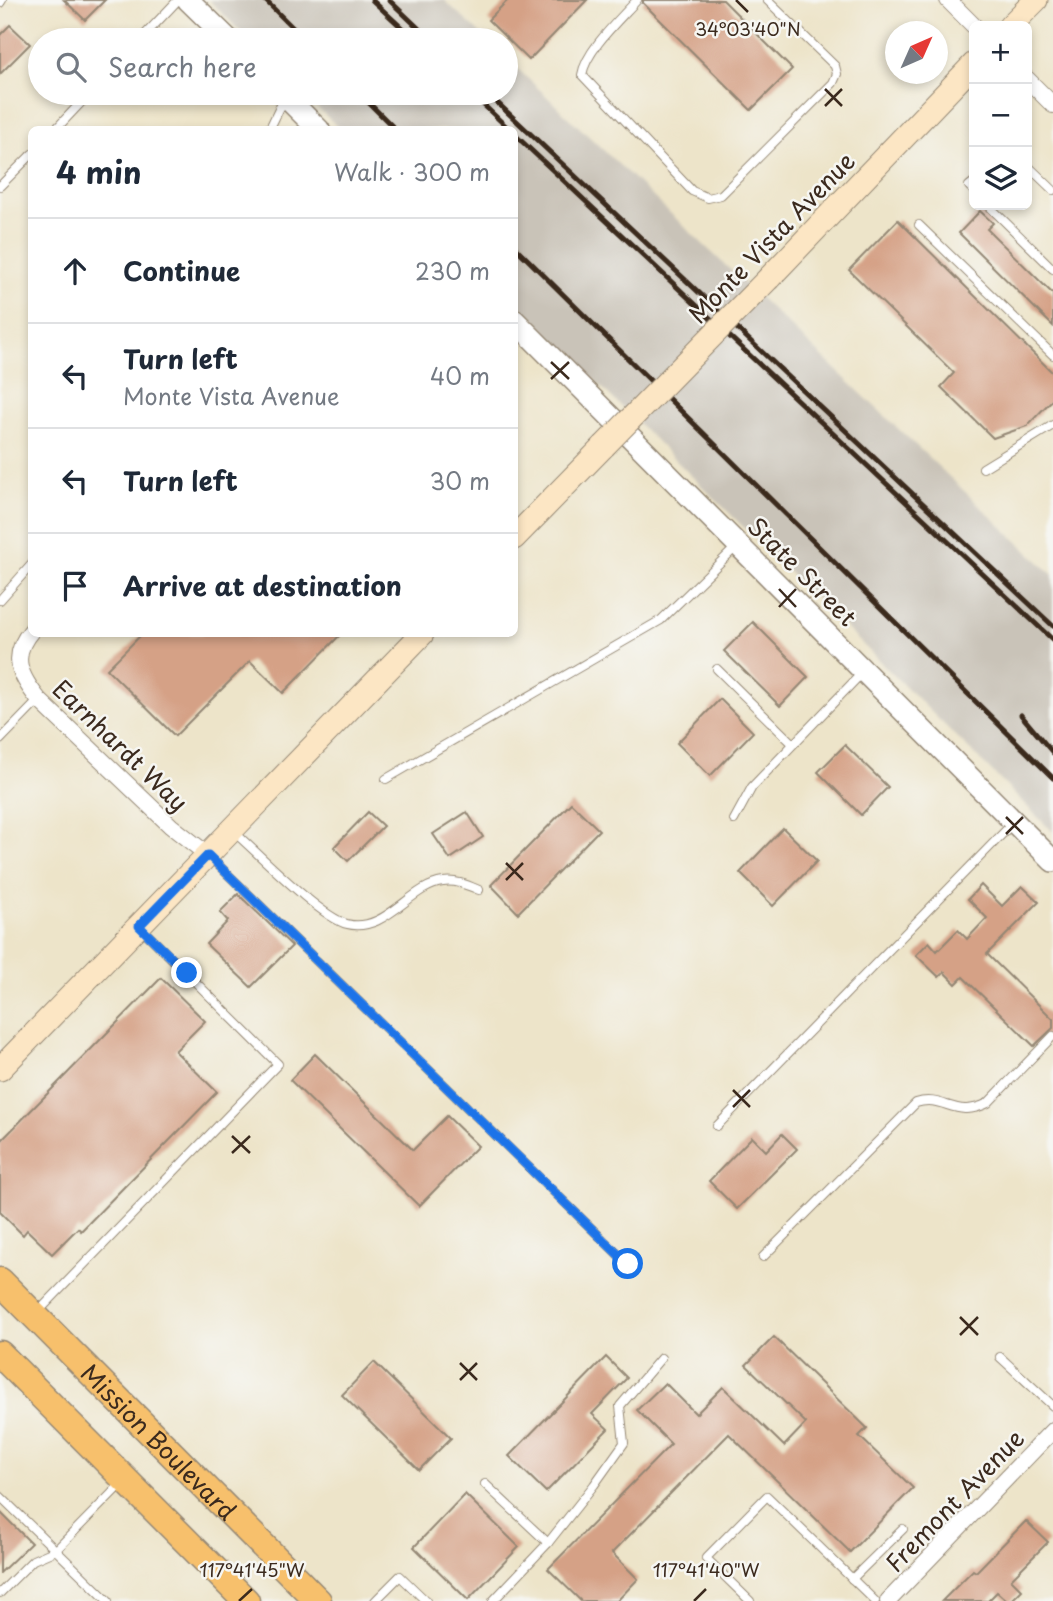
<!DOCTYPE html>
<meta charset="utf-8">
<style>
:root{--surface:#fff;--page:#f2f2f3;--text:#1f2937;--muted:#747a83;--line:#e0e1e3}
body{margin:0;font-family:"Playpen Sans",sans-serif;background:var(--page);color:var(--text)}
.controls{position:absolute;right:21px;top:21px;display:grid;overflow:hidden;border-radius:10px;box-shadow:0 4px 10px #0003}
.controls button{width:63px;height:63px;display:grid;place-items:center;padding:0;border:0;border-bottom:2px solid var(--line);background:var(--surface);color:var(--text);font:35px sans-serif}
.compass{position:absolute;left:885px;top:21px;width:63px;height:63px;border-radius:50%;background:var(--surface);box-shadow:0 4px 10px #0003;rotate:45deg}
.stop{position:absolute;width:21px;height:21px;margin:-16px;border:5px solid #1a73e8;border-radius:50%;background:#fff}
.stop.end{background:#1a73e8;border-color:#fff;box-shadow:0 2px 7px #0008}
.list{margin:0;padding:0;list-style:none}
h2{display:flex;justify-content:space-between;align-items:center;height:91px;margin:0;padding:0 28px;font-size:30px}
h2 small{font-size:23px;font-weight:400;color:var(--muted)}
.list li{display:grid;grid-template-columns:46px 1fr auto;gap:21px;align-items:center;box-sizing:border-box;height:105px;padding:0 28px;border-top:2px solid var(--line)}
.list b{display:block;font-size:26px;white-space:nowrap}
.list p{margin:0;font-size:23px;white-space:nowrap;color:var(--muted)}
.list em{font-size:23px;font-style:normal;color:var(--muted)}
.icon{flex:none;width:38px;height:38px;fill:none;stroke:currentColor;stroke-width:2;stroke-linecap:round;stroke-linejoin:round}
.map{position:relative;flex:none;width:1053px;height:1601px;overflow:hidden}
.search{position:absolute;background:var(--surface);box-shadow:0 4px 10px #0003;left:28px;top:28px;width:490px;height:77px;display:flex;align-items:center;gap:18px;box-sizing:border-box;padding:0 24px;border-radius:38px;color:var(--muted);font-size:26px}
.panel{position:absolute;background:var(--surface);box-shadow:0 4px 10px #0003;left:28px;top:126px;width:490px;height:511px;border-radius:10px}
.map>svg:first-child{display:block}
.industrial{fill:#c9c3b8}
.building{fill:#d5a186}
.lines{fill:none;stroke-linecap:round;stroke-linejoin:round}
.service-casing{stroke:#948774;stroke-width:10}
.minor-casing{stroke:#948774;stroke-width:18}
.tertiary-casing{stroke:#948774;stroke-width:24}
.secondary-casing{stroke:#948774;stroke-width:25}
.primary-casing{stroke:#948774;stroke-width:29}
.service{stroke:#fff;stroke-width:8}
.minor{stroke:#fff;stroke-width:16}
.tertiary{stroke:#fff;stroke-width:21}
.secondary{stroke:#fce6c4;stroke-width:23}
.primary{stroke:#f7c06c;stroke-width:26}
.rail{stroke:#3b2a1e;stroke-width:5}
.secondary-bridge-casing{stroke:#948774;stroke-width:25;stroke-linecap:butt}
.secondary-bridge{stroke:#fce6c4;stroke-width:23}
.route{stroke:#1a73e8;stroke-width:9}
.ticks{fill:none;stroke:#3b2a1e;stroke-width:2.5}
.labels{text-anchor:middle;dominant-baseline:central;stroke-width:5;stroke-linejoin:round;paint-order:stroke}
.street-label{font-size:24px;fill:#3b2a1e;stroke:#f6f6f2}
.ticks-label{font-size:18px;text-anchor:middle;fill:#3b2a1e;stroke:#f6f6f2;stroke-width:5;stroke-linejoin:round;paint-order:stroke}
</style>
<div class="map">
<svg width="1053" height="1601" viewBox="0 0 1053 1601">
<rect width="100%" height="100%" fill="#f6f6f2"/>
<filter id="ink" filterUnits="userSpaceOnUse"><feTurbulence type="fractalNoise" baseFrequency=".0143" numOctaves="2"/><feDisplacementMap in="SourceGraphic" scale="14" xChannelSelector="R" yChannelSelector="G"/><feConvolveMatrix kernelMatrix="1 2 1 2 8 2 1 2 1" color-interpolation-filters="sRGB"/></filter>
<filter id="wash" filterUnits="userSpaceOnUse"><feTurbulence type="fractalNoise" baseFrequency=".00686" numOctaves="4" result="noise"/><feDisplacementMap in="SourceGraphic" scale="28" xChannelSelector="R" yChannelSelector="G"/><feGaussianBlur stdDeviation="1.57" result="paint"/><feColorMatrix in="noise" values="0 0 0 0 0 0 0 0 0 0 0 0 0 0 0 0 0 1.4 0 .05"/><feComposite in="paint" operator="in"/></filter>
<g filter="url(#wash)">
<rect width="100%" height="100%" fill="#ede4c9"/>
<g class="industrial">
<path d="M209 0H444L487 40H249Z"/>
<path d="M506 58 1053 575V832L515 302 514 130 340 129 302 93H506Z"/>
</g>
<g id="blocks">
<g class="building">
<path d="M64 0H105L85 20Z"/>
<path d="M508 0H587L529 60 488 20Z"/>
<path d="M643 0H723L792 69 751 110 643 3Z"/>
<path d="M10 25 30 44 0 74V35Z"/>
<path d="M980 211 993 223 987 229 1053 294V326L959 233Z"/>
<path d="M898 220 1053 373V399L1027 426 993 438 941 387 954 373 849 270Z"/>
<path d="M753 622 808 677 780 706 724 651Z"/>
<path d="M142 634H341L283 693 250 661 175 736 107 669Z"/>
<path d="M720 699 753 732 710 776 677 743Z"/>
<path d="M845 745 888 787 861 815 818 772Z"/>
<path d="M571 803 599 830 518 913 491 885Z"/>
<path d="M368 812 383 826 348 861 334 847Z"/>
<path d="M467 812 483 837 450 859 433 834Z"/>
<path d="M783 828 817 861 773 906 740 873Z"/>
<path d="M981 885 1002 906 1022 886 1039 902 987 954 1053 1019V1028L1034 1046 963 977 956 984 944 972 939 977 916 955 929 942 937 951 958 930 967 939 987 918 968 899Z"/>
<path d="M238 894 292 946 251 987 206 944 228 921 220 912Z"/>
<path d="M161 978 205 1021 175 1051 217 1092 81 1231 78 1228 52 1254 27 1230 23 1235 0 1212V1142Z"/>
<path d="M315 1054 413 1150 447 1116 478 1146 419 1206 290 1080Z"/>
<path d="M782 1134 797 1149 737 1209 709 1181 752 1137 766 1151Z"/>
<path d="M774 1337 867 1428 859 1436 913 1488 850 1552 729 1434 612 1553 638 1579 617 1601H581L548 1569 671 1444 637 1410 665 1383 696 1414 723 1387 784 1446 806 1423 746 1365Z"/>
<path d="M606 1357 627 1378 592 1414 608 1429 546 1492 509 1456Z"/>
<path d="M374 1362 451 1438 419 1470 342 1395Z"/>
<path d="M465 1494 519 1547 468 1600 414 1547Z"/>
<path d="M0 1512 31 1543 0 1573Z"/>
<path d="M1026 1521 1048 1542 1011 1579 1022 1590 1011 1601H1007L997 1592 988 1601H942L973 1570 976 1572Z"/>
</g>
</g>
</g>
<g filter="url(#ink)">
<use href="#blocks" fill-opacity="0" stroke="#948774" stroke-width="2"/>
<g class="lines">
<defs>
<g id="service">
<path d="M637 0C620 19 586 50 582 75L692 191 708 198 721 195 833 83 837 74 835 66 767 0"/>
<path d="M0 3 2 0"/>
<path d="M140 40 178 0"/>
<path d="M55 130 90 93"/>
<path d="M269 130 284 99"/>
<path d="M1027 165 1053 190"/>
<path d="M974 182 969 186 974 191"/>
<path d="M0 186 32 154"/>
<path d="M988 205 1053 269"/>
<path d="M919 225 1053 355"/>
<path d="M983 468 1053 425"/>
<path d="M0 600 32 564"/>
<path d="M717 669 793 744"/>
<path d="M0 740 39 700"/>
<path d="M386 779 661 620 737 546"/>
<path d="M734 820 752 787 862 673"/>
<path d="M234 832C258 853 319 916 347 924 385 934 410 886 443 882 456 880 467 885 479 890"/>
<path d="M210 857 628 1264"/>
<path d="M717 1126 1012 824"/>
<path d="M763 1257 916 1103C944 1094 955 1120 988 1103L1053 1036"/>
<path d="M37 1313 278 1064 141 928"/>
<path d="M1000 1357 1053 1406"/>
<path d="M485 1484 548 1543"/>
<path d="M0 1496 108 1601"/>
<path d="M852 1579 903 1529"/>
<path d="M0 1593 33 1560 56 1550 123 1482"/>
<path d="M375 1601 400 1576 426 1601"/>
<path d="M493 1601 548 1543 594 1485 624 1443 620 1406 661 1358"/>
<path d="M750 1601 706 1558 767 1496 875 1601"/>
</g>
<g id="minor">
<path d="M948 0 974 26"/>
<path d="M1027 79 1053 105"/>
<path d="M32 630C9 656 20 676 39 700L171 826 208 855"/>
<path d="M888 1601 1053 1430"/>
</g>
<g id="tertiary">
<path d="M188 0 229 40"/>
<path d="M282 93 319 130"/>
<path d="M514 320 1053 861"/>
</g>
<g id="secondary">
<path d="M1010 26 1036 0"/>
<path d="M769 278 974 64"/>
<path d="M514 538 604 446"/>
<path d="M0 1069 422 634"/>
</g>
<g id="primary">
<path id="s1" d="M0 1281 318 1601"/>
<path d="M0 1354 246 1601"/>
</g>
</defs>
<use href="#service" class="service-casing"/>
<use href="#minor" class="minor-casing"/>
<use href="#tertiary" class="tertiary-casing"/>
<use href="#secondary" class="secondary-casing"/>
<use href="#primary" class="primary-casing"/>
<use href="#service" class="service"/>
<use href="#minor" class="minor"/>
<use href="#tertiary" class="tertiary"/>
<use href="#secondary" class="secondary"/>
<use href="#primary" class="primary"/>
<g class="rail">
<path d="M265 0 305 40"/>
<path d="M372 0 415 40"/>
<path d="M389 0 431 40"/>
<path d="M359 93 396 130"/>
<path d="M471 93 510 130"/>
<path d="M487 93 1053 626"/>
<path d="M514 134 1053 640"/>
<path d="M514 246 1053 778"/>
<path d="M1021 715 1053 753"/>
</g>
<defs>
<path id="secondary-bridge" d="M604 446 769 278"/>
</defs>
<use href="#secondary-bridge" class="secondary-bridge-casing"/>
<use href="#secondary-bridge" class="secondary-bridge"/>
</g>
</g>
<g class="lines" filter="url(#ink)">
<path class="route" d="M187 973 139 926 208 855 628 1264"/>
</g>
<path class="ticks" d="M736 0 748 12M825 89 842 106M825 106 842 89M551 362 569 379M551 379 569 362M779 589 796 607M779 607 796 589M1006 817 1023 834M1006 834 1023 817M506 863 523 880M506 880 523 863M733 1090 750 1107M733 1107 750 1090M232 1136 250 1153M232 1153 250 1136M960 1317 978 1335M960 1335 978 1317M460 1363 477 1380M460 1380 477 1363M239 1601 252 1589M694 1601 706 1589"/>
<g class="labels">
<g class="street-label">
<text transform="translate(771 237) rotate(-46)">Monte Vista Avenue</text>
<text transform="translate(803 571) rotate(45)">State Street</text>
<text transform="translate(121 745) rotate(44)">Earnhardt Way</text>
<text stroke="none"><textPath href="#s1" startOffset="226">Mission Boulevard</textPath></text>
<text transform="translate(954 1500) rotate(-46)">Fremont Avenue</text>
</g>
</g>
<g class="ticks-label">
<text x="748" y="36">34°03'40"N</text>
<text x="252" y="1577">117°41'45"W</text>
<text x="706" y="1577">117°41'40"W</text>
</g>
</svg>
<div class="controls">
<button>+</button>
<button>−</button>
<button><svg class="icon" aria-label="layers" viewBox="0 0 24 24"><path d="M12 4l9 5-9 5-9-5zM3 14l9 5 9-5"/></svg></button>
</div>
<svg class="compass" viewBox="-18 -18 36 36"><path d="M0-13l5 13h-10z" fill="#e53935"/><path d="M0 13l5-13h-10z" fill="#747a83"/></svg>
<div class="stop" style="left:628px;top:1264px"></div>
<div class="stop end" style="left:187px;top:973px"></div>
<div class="search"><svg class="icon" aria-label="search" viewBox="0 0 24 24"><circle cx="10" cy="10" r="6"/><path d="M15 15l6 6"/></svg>Search here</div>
<section class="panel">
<h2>4 min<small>Walk · 300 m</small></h2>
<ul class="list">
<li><svg class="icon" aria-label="ahead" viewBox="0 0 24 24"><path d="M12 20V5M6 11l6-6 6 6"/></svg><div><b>Continue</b></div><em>230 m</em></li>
<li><svg class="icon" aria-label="left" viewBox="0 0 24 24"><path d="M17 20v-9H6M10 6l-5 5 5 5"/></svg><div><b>Turn left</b><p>Monte Vista Avenue</p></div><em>40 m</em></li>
<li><svg class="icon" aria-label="left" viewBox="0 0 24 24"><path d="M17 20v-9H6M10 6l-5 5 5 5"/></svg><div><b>Turn left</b></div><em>30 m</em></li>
<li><svg class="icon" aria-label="arrive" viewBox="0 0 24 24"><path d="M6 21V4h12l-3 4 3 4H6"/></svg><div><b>Arrive at destination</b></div></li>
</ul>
</section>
</div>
